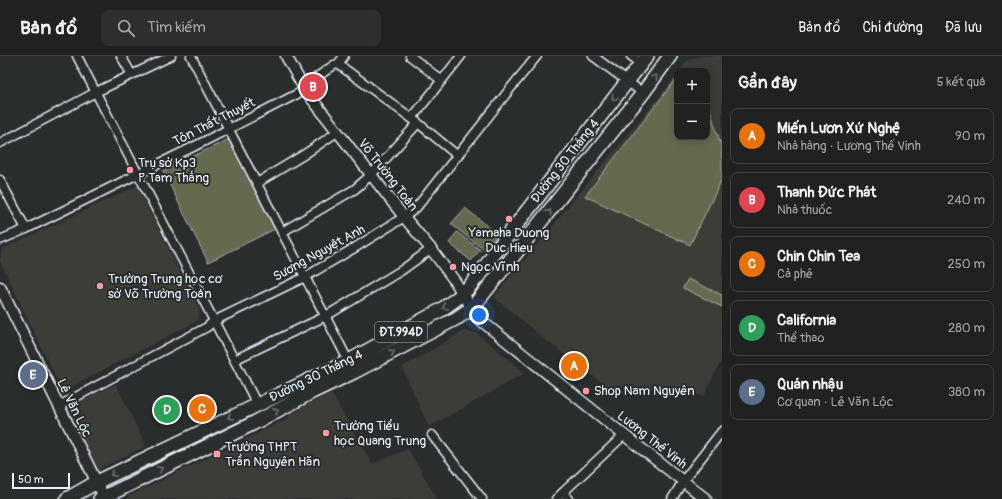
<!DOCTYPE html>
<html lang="vi">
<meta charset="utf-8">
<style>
:root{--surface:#202222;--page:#2d2f2f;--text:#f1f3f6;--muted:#a2a4a5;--line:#3d3f40;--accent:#ea580c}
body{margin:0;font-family:Pangolin,sans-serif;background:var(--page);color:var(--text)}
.controls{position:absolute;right:12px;top:12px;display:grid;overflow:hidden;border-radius:8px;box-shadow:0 2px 10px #0003}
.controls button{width:36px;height:36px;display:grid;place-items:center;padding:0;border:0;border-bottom:1px solid var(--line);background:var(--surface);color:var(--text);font:20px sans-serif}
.scale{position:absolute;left:12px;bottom:10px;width:58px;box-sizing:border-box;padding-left:4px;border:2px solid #e8f1f8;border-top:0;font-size:11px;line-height:14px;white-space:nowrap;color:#e8f1f8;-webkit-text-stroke:3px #2a2d2e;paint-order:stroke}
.you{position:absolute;left:479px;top:259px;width:14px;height:14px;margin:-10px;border:3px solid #fff;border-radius:50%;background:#1a73e8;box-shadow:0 0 0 6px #1a73e833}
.badge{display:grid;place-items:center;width:26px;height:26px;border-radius:50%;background:var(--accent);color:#fff;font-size:13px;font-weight:700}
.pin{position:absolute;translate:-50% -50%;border:2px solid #fff;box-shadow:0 1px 4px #0006}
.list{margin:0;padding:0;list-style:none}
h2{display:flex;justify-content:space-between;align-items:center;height:52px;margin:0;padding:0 16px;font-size:17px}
h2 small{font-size:13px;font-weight:400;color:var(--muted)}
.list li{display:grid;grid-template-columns:26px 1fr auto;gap:12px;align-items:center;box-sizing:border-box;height:56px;margin:0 8px 8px;padding:0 8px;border:1px solid var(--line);border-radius:8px}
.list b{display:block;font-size:15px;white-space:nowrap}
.list p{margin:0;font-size:13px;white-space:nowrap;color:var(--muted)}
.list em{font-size:13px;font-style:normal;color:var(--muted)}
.icon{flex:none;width:22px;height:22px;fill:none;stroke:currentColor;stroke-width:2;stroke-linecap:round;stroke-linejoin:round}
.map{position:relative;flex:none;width:722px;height:443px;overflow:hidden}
header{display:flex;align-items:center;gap:24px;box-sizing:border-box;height:56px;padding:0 20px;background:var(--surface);border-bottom:1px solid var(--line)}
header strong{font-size:19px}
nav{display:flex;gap:22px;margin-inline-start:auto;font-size:14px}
.search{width:280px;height:36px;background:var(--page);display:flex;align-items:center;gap:10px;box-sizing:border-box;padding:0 14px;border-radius:8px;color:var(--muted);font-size:15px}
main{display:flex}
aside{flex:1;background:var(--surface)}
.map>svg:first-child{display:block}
.built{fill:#3e3c39}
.green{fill:#636a50;stroke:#a6aea4}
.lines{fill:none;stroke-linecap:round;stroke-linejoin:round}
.minor-casing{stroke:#e8f1f8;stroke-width:11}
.tertiary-casing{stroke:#e8f1f8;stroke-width:13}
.primary-casing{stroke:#e8f1f8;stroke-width:16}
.minor{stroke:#2a2d2e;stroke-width:8}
.tertiary{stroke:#2a2d2e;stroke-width:10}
.primary{stroke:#2a2d2e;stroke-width:13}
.oneway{stroke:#6c7275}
.poi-dot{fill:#ff9aa2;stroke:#2a2d2e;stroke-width:1.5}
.labels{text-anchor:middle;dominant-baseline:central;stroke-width:4;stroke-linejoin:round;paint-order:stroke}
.shield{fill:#2a2d2e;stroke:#afb6bb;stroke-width:1}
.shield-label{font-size:12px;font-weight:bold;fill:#e8f1f8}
.street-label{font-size:13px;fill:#e8f1f8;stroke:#2a2d2e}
.poi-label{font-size:13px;fill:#e8f1f8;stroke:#2a2d2e;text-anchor:start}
</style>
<header>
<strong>Bản đồ</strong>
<div class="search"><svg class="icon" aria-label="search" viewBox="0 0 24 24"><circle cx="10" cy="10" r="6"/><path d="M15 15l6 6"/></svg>Tìm kiếm</div>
<nav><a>Bản đồ</a><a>Chỉ đường</a><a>Đã lưu</a></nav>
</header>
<main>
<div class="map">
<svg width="722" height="443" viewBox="0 0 722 443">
<rect width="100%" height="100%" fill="#2a2d2e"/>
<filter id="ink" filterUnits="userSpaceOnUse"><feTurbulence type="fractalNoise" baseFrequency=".025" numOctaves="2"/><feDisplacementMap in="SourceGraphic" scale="8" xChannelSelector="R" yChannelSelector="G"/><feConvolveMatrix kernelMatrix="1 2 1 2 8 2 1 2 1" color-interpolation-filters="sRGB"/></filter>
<g filter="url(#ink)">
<g class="built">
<path d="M700 0H722V303L704 340 605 329 548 286 494 241 677 19V81H707V15H680L686 5Z"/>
<path d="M137 130 200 255 197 265 68 332 59 328 0 205 2 193Z"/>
<path d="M464 275 477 277 525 317 429 371 402 311Z"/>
<path d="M116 328 146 390 97 414 66 352Z"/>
<path d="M331 337 372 408 408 393 437 443H123L289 362 288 358Z"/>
</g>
<g class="green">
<path d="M677 22V81H707V45L722 92V123L690 189 585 140Z"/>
<path d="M229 83 275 173 208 206 163 115Z"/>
<path d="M465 152 498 178 485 195 451 168Z"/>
<path d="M457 176 480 194 471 205 449 187Z"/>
<path d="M688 223 722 239V251L683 232Z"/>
</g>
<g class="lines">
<defs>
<g id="minor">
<path d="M77 0 257 348"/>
<path d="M121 0 132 19"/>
<path d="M191 0 350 308"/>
<path d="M410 0 441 24"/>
<path d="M593 0 643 37"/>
<path d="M631 0 641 7"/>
<path d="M338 8 418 67 458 100"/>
<path d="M412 62 461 0"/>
<path d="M0 87 96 36 171 0"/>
<path d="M0 124 26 173"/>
<path d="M257 127 305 98 337 76"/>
<path d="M282 176 355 133 371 119 418 67"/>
<path d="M0 184 26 173 195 90 305 34 310 26 334 9 338 8 344 0"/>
<path d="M234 304 326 260 402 214 431 193"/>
<path d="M59 350 207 271 214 265 305 221 356 191 404 161 416 152 514 28 537 0"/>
<path d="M432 379 482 443"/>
<path d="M563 437 569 443"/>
<path d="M556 443 624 379"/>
<path d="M672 443 683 425 722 375"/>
</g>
<g id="tertiary">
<path d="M286 0 305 34 404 161 431 193 454 224 479 263 624 379 706 443"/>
<path d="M0 231 104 441"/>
</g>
<g id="primary">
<path d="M67 443 97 426 349 305 441 254 463 238 480 218 499 191 647 0"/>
<path d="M100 443 252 368 312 336 354 316 457 262 472 252 643 37 670 0"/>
</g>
</defs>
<use href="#minor" class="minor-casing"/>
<use href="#tertiary" class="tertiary-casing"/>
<use href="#primary" class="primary-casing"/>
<use href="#minor" class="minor"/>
<use href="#tertiary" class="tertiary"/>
<use href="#primary" class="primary"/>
</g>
<defs><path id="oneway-chevron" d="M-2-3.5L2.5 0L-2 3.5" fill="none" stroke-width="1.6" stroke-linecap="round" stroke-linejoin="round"/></defs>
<g class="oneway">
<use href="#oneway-chevron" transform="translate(655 21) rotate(-54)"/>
<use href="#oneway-chevron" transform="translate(614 42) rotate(128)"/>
<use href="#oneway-chevron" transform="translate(549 156) rotate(-52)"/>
<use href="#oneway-chevron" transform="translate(445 251) rotate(145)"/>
<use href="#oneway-chevron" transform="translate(392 296) rotate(-27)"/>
<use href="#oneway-chevron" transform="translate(276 355) rotate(-28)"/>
<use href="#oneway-chevron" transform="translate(230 361) rotate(154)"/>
<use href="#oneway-chevron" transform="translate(160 413) rotate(-26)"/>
<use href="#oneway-chevron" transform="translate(113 418) rotate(154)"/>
</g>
</g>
<g class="poi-dot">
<circle cx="130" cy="114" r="4"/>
<circle cx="509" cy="163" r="4"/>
<circle cx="453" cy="211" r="4"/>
<circle cx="100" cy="230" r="4"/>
<circle cx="586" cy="335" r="4"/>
<circle cx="326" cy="377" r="4"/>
<rect x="213" y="394" width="8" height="8" rx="2"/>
</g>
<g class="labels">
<rect class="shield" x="375" y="266" width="52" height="20" rx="3"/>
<g class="shield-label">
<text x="401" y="276">ĐT.994D</text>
</g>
<g class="street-label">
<text transform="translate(214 66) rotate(-27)">Tôn Thất Thuyết</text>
<text transform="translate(565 105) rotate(-52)">Đường 30 Tháng 4</text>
<text transform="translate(388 119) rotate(52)">Võ Trường Toản</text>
<text transform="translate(319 197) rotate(-29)">Sương Nguyệt Anh</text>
<text transform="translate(316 320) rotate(-26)">Đường 30 Tháng 4</text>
<text transform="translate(74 352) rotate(64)">Lê Văn Lộc</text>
<text transform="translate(652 384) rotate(38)">Lương Thế Vinh</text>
</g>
<g class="poi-label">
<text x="138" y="107">Trụ sở Kp3<tspan x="138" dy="15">P. Tam Thắng</tspan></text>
<text x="509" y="177" text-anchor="middle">Yamaha Duong<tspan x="509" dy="15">Duc Hieu</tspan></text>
<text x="461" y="211">Ngọc Vĩnh</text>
<text x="108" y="223">Trường Trung học cơ<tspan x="108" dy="15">sở Võ Trường Toản</tspan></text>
<text x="594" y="335">Shop Nam Nguyên</text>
<text x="334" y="370">Trường Tiểu<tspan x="334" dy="15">học Quang Trung</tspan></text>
<text x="225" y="391">Trường THPT<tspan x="225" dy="15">Trần Nguyên Hãn</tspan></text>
</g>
</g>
</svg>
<div class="controls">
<button>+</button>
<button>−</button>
</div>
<div class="scale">50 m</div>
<div class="you"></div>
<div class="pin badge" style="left:574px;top:310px;background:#e8710a">A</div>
<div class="pin badge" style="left:313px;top:31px;background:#e0444e">B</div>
<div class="pin badge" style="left:202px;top:353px;background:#e8710a">C</div>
<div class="pin badge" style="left:167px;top:354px;background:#2e9e5b">D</div>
<div class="pin badge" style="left:33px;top:319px;background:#5c6f8a">E</div>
</div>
<aside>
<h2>Gần đây<small>5 kết quả</small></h2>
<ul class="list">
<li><span class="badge" style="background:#e8710a">A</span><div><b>Miến Lươn Xứ Nghệ</b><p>Nhà hàng · Lương Thế Vinh</p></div><em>90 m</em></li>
<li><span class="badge" style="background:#e0444e">B</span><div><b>Thanh Đức Phát</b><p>Nhà thuốc</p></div><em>240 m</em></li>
<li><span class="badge" style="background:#e8710a">C</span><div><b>Chin Chin Tea</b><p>Cà phê</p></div><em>250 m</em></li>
<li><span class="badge" style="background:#2e9e5b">D</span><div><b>California</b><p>Thể thao</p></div><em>280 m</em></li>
<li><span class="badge" style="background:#5c6f8a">E</span><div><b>Quán nhậu</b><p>Cơ quan · Lê Văn Lộc</p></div><em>380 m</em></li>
</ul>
</aside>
</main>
